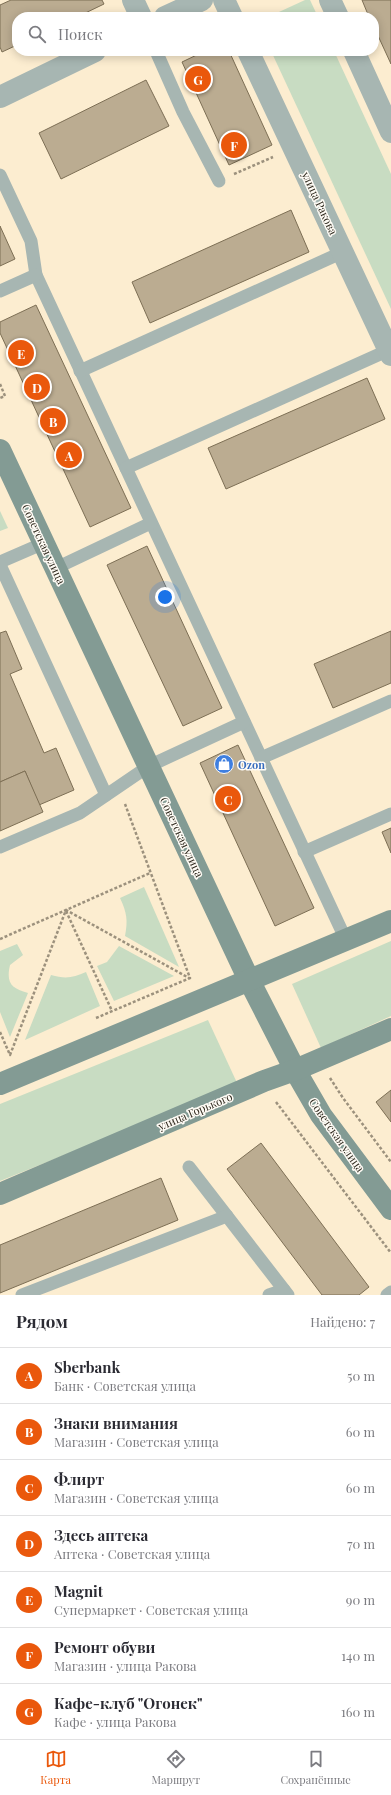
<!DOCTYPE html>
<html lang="ru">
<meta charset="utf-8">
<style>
:root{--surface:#fff;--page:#f2f2f3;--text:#2b2b33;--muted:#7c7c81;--line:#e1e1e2;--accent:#ea580c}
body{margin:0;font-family:"Playfair Display",serif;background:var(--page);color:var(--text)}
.you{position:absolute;left:165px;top:597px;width:14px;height:14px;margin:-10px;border:3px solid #fff;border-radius:50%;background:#1a73e8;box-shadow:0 0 0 6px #1a73e833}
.badge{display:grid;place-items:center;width:26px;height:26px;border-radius:50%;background:var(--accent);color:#fff;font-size:13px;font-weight:700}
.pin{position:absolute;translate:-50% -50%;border:2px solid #fff;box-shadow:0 1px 4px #0006}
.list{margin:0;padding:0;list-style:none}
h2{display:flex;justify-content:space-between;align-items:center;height:52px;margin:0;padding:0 16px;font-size:17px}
h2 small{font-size:13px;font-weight:400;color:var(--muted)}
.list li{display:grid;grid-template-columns:26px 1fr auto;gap:12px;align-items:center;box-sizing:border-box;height:56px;padding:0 16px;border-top:1px solid var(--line)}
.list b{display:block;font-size:15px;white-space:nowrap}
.list p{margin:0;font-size:13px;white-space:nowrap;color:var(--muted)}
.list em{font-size:13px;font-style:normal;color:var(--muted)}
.icon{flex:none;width:22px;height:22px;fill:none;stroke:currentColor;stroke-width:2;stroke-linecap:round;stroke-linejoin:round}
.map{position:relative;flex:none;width:391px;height:1295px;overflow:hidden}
.search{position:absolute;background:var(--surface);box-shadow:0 2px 10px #0003;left:12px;right:12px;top:12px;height:44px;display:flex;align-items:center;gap:10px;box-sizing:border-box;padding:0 14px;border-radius:16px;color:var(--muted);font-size:15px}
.sheet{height:444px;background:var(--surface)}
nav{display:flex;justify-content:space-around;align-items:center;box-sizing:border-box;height:56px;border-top:1px solid var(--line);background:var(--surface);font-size:11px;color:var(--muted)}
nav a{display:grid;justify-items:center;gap:2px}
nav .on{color:var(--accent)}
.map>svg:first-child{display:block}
.green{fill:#c8dcc2}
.building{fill:#bbac91;stroke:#7d6f55}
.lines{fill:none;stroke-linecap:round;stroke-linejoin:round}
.path{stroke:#9c917d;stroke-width:2.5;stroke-dasharray:3 2;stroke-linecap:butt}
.lane{stroke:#a7b6b2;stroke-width:13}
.street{stroke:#a7b6b2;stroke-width:22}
.secondary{stroke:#839b94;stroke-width:22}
.labels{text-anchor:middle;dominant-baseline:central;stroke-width:3;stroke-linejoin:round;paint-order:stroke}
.street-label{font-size:11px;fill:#302a1f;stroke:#fffcf6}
.shop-label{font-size:11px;font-weight:bold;fill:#366cbe;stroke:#fffcf6;text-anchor:start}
</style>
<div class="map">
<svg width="391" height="1295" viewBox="0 0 391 1295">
<rect width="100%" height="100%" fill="#fcedd0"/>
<g class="green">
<path d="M305 0H310L318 17H268Z"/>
<path d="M271 51H334L391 174V309Z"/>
<path d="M0 511 8 528 0 531Z"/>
<path d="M144 887 179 967 125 936C128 920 127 913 120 898Z"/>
<path d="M391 941V1016L321 1048 292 984Z"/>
<path d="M17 944 23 955 10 965C6 983 11 988 28 993L10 1037 0 1012V951Z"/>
<path d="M119 946 174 976 114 1001 97 966 107 962Z"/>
<path d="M86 972 100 1006 25 1040 51 975C65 979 73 978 86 972Z"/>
<path d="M208 1020 238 1085 0 1181V1104Z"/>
</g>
<g class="building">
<path d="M11 0H102L104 4 77 17H17V45L2 52 0 47V5Z"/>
<path d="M362 0H391V64L374 27V17H369Z"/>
<path d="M205 51H229L272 145 229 165 182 62Z"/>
<path d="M146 80 169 126 61 179 39 133Z"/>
<path d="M291 210 309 252 150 323 132 282Z"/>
<path d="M0 226 15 259 0 266Z"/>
<path d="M36 305 131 508 90 527 0 333V322Z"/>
<path d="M367 378 385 419 226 489 208 448Z"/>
<path d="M147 546 222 708 183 726 107 565Z"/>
<path d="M6 631 22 669 10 674 44 753 56 748 74 790 39 805 25 771 0 782V633Z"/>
<path d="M391 631V683L333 708 314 664Z"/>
<path d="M238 745 314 908 275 926 200 763Z"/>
<path d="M25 771 43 812 0 831V782Z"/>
<path d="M391 828V853L382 832Z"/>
<path d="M391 1090V1122L376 1102Z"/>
<path d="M261 1143 369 1287 359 1295H322L227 1169Z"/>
<path d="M161 1178 178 1220 0 1293V1245Z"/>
</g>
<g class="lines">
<g class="path">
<path d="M234 174 273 157"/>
<path d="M0 384 5 396 0 398"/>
<path d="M66 911 112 1011"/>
<path d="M0 939 150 873"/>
<path d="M96 1018 190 978 125 804"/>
<path d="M0 1032 10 1055 66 910 189 978"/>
<path d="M330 1078 343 1098 391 1162"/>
<path d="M276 1102 391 1253"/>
</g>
<g class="lane">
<path d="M156 51 183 112 219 181"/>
<path d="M0 175 31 241 36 275 346 940"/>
<path d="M0 291 36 275"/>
<path d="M80 371 343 252"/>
<path d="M126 468 389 350"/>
<path d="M0 562 44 543"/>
<path d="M0 565 106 795"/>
<path d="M56 568 151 523"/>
<path d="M261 758 391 701"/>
<path d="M0 847 80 813 149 766 244 722"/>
<path d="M304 852 391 814"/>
<path d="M189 1167 288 1295"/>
<path d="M22 1295 227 1216"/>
<path d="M269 1295 284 1290"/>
<path d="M387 1295 391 1292"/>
</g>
<g class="street">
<path d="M133 0 141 17"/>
<path d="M224 0 232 17"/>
<path d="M330 0 338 17"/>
<path d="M165 17 202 0"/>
<path d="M248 51 391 355"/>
<path d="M354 51 391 132"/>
<path d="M0 97 95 51"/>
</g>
<g class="secondary">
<path d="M0 450 249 980 295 1070 321 1115 391 1209"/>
<path d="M0 1084 391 921"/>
<path d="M0 1194 264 1081 295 1070 391 1029"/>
</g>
</g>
<defs>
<symbol id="shop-disc" viewBox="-11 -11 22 22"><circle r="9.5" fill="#3f7fe0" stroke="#fffcf6"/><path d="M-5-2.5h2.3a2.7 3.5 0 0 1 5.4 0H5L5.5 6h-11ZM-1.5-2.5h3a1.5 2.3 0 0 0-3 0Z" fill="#fff"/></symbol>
</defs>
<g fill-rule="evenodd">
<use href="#shop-disc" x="213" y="753" width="22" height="22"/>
</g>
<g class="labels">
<g class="street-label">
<text transform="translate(320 203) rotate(65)">улица Ракова</text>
<text transform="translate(44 544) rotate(65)">Советская улица</text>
<text transform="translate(182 837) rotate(65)">Советская улица</text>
<text transform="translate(195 1111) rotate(-23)">улица Горького</text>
<text transform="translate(337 1135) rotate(55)">Советская улица</text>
</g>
<g class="shop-label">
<text x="238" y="764">Ozon</text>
</g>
</g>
</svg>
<div class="you"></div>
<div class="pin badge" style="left:69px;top:455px">A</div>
<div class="pin badge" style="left:53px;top:421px">B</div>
<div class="pin badge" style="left:228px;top:799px">C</div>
<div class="pin badge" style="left:37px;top:387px">D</div>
<div class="pin badge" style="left:21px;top:353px">E</div>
<div class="pin badge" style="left:234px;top:145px">F</div>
<div class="pin badge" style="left:198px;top:79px">G</div>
<div class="search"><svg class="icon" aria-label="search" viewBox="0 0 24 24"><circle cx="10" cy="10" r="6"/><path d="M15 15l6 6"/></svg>Поиск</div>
</div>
<section class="sheet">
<h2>Рядом<small>Найдено: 7</small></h2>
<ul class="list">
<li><span class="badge">A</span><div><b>Sberbank</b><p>Банк · Советская улица</p></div><em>50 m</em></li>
<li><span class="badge">B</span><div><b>Знаки внимания</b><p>Магазин · Советская улица</p></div><em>60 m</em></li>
<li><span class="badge">C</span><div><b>Флирт</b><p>Магазин · Советская улица</p></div><em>60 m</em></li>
<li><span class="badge">D</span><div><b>Здесь аптека</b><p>Аптека · Советская улица</p></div><em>70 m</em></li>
<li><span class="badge">E</span><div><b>Magnit</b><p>Супермаркет · Советская улица</p></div><em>90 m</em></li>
<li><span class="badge">F</span><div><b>Ремонт обуви</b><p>Магазин · улица Ракова</p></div><em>140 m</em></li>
<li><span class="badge">G</span><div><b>Кафе-клуб &quot;Огонек&quot;</b><p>Кафе · улица Ракова</p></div><em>160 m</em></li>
</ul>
</section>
<nav>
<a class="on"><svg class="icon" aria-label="map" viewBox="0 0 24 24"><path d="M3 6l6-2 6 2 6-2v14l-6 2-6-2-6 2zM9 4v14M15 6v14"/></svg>Карта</a>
<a><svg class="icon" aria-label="directions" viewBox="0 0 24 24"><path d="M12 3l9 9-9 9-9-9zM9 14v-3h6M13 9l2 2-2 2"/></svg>Маршрут</a>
<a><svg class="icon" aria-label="saved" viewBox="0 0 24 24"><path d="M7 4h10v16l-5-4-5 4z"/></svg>Сохранённые</a>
</nav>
